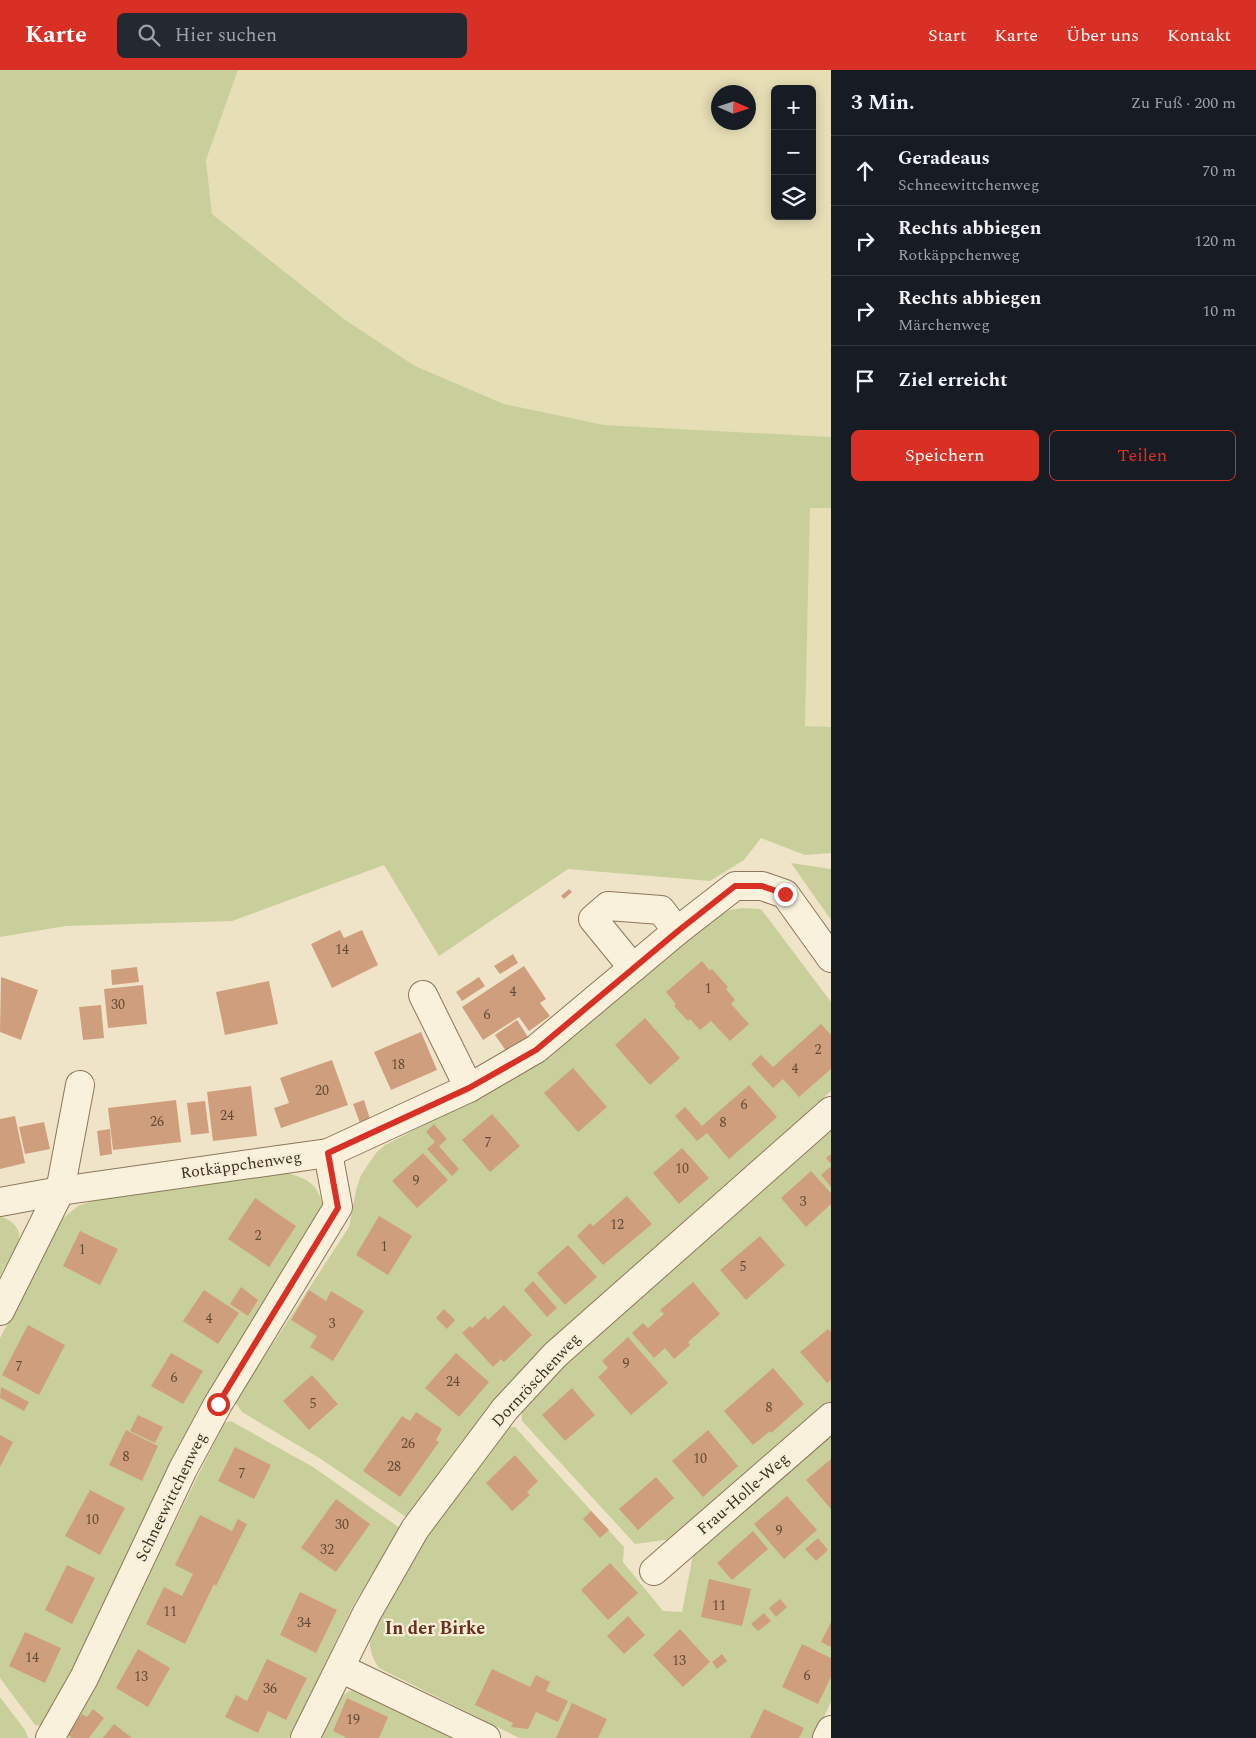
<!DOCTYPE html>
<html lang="de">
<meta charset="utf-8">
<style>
:root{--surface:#171b24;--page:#242831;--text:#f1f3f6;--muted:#9ea1a6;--line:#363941;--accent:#d93025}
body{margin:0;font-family:Spectral,serif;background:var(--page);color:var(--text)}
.controls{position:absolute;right:15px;top:15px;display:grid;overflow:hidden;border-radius:8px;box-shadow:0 2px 12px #0003}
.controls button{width:45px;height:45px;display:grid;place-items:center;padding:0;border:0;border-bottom:1px solid var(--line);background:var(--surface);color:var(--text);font:25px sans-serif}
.compass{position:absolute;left:711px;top:15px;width:45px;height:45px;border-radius:50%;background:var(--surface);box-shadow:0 2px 12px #0003;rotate:93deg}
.stop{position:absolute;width:15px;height:15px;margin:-11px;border:4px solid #d93025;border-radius:50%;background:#fff}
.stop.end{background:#d93025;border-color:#fff;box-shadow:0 1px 5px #0008}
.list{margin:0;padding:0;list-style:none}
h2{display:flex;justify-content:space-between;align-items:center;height:65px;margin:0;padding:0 20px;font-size:21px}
h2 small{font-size:16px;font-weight:400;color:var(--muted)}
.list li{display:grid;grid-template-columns:32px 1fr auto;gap:15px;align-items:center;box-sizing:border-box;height:70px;padding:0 20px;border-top:1px solid var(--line)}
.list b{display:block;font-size:19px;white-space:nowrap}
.list p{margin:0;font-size:16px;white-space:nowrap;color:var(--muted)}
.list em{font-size:16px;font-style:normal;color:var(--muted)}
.actions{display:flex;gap:10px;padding:15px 20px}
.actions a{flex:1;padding:11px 0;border:1px solid var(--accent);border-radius:8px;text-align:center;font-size:18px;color:var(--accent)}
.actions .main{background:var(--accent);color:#fff}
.icon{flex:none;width:28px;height:28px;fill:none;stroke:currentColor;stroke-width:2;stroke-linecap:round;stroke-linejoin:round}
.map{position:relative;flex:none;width:831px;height:1668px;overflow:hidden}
header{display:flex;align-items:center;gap:30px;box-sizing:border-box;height:70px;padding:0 25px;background:var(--accent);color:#fff}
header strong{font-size:24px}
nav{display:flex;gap:28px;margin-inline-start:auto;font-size:18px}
.search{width:350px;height:45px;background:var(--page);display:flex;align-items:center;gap:12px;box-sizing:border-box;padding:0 18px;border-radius:8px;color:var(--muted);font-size:19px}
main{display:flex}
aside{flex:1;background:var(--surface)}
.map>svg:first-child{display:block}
.farmland{fill:#e6deb5;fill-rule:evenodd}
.green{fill:#c9cf9b}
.building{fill:#cf9f7d}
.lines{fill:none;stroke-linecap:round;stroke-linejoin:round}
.minor-casing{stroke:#8d765c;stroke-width:30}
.minor{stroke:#faf1dc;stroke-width:28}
.route{stroke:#d93025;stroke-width:6}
.labels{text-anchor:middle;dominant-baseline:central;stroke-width:4.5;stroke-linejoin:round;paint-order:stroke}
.number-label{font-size:14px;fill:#624a37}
.street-label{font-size:16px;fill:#3d2e20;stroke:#f7eed8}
.neighbourhood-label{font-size:18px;font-weight:bold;fill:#6b2e1e;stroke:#f7eed8}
</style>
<header>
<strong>Karte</strong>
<div class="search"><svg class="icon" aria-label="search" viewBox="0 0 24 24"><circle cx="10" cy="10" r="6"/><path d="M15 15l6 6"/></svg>Hier suchen</div>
<nav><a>Start</a><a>Karte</a><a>Über uns</a><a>Kontakt</a></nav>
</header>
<main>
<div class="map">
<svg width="831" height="1668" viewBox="0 0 831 1668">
<rect width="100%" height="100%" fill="#f0e4c8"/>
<g class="farmland">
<path d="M238 0H831V367L604 355 504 334 415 296 344 249 212 144 206 90ZM775 19H812V146H775ZM718 22H748V52H718Z"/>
<path d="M810 438H831V657L805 656Z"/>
</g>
<g class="green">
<path d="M0 0H238L206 90 212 144 344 249 415 296 504 334 604 355 831 367V438H810L805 656 831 657V783L805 785 761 768 744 790 710 811 568 799 439 886 384 795 232 851 66 856 0 867Z"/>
<path d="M791 793 831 799V850Z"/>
<path d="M743 838 761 839 831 932V1021L674 1162 509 1316 462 1371 406 1447 321 1389 242 1342 235 1332 349 1157 356 1120 361 1105 376 1083 385 1075 506 1013 573 967 639 909 718 845 730 840Z"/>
<path d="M831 1057V1334L680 1468 635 1474 522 1351 521 1336 541 1315 569 1292Z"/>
<path d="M287 1103C308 1109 317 1113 323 1136L153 1435 47 1651 42 1656 35 1655 0 1608V1268L62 1149 78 1136 96 1130Z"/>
<path d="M0 1147C10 1148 21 1158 19 1169 18 1177 4 1197 0 1206Z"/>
<path d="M231 1351 313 1397 400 1458 354 1534 289 1668H64L87 1630 224 1353Z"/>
<path d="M504 1357H515L624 1477 623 1492 663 1541 682 1542 693 1485 831 1362V1632L814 1668H519L379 1598C372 1588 368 1577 371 1565L407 1496 461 1416Z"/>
<path d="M354 1619 467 1668H316C327 1646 330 1629 354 1619Z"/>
<path d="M0 1627 25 1660 28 1668H0Z"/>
</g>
<g class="building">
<path d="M569 819 572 822 564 829 561 826Z"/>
<path d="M340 860 344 868 362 860 378 895 332 918 311 874Z"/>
<path d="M513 884 518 893 500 904 494 896Z"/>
<path d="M702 891 710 901 712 899 728 917 726 919 735 930 731 934 749 954 730 971 711 951 700 960 690 949 688 951 674 936 676 934 666 922Z"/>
<path d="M524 896 546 929 540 933 550 946 529 961 519 947 483 970 462 937Z"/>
<path d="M137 897 139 912 112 915 111 900Z"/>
<path d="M1 907 38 920 21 970 0 962Z"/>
<path d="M479 907 485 916 462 931 456 922Z"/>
<path d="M269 911 278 954 225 965 216 922Z"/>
<path d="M143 915 147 954 108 958 104 919Z"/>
<path d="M101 935 104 968 83 970 79 937Z"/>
<path d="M645 948 680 988 650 1015 615 975Z"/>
<path d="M517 950 528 967 506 981 495 965Z"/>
<path d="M821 954 831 965V999L799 1027 783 1009 773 1018 751 994 761 985 773 997Z"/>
<path d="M421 962 437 1000 391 1020 374 982Z"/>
<path d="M332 990 348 1035 281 1058 274 1038 289 1033 280 1008Z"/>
<path d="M573 998 607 1037 578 1062 544 1023Z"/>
<path d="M749 1015 777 1047 729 1089 707 1063 697 1071 675 1046 685 1037 702 1056Z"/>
<path d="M251 1016 257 1066 213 1071 207 1022Z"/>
<path d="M176 1030 181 1072 113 1080 108 1038Z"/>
<path d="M364 1030 370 1049 360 1053 353 1034Z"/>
<path d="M205 1031 209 1063 191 1065 187 1033Z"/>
<path d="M492 1044 520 1076 490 1102 462 1070Z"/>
<path d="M15 1046 25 1093 0 1099V1049Z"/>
<path d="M44 1052 50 1079 25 1084 19 1057Z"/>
<path d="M434 1054 447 1069 439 1076 459 1099 452 1106 427 1079 435 1072 426 1062Z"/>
<path d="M110 1059 112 1084 100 1086 97 1061Z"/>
<path d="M682 1078 709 1108 679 1134 653 1103Z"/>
<path d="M423 1083 448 1110 417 1138 392 1111Z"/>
<path d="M831 1084V1094L826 1088Z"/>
<path d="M830 1097 831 1098V1117L821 1105Z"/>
<path d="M811 1101 831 1123V1134L806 1157 781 1128Z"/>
<path d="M627 1126 652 1154 603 1195 577 1166 590 1153 593 1156Z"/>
<path d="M255 1128 296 1156 269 1197 228 1169Z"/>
<path d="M379 1146 412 1166 388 1205 356 1185Z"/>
<path d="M80 1161 118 1179 100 1215 63 1196Z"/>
<path d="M760 1166 785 1195 746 1230 720 1200Z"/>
<path d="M568 1175 597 1207 565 1235 537 1203Z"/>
<path d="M533 1211 557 1238 547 1247 524 1220Z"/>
<path d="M693 1212 720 1244 688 1272 690 1275 674 1289 665 1278 654 1288 632 1263 643 1253 648 1258 664 1244 660 1240Z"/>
<path d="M241 1217 258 1230 248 1246 230 1234Z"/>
<path d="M204 1220 239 1243 218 1274 183 1251Z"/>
<path d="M309 1220 326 1231 331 1221 364 1241 333 1291 310 1277 317 1266 291 1250Z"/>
<path d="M504 1235 532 1265 504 1292 501 1289 493 1297 462 1263 470 1256 472 1258 485 1246 488 1250Z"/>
<path d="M444 1239 455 1250 447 1259 436 1248Z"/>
<path d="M28 1255 65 1275 39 1325 2 1305Z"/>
<path d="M828 1259 831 1262V1310L827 1313 800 1282Z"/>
<path d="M628 1267 668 1313 631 1345 598 1307 608 1298 602 1291Z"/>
<path d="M171 1283 203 1301 183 1334 151 1316Z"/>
<path d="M456 1283 489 1312 459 1347 425 1318Z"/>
<path d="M773 1298 804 1334 771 1363 770 1361 753 1375 724 1341Z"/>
<path d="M312 1305 338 1334 309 1360 283 1331Z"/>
<path d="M1 1317 29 1332 24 1341 0 1328Z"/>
<path d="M572 1318 595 1345 565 1371 542 1345Z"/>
<path d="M416 1342 442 1359 436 1370 439 1372 400 1427 363 1401 402 1346 410 1351Z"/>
<path d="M138 1345 163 1357 155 1373 130 1361Z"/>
<path d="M126 1360 158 1376 142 1411 109 1395Z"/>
<path d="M708 1360 738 1396 703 1427 672 1391Z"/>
<path d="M0 1365 13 1372 0 1397Z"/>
<path d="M235 1377 271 1395 254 1429 218 1411Z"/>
<path d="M515 1385 538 1411 527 1422 530 1425 512 1441 486 1413Z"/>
<path d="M831 1389V1439L806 1410Z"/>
<path d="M656 1407 674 1428 638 1460 619 1439Z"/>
<path d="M90 1420 125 1438 100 1485 65 1466Z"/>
<path d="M787 1426 817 1460 784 1489 754 1454Z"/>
<path d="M336 1429 370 1454 336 1502 301 1478Z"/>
<path d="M591 1441 609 1460 600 1468 583 1449Z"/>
<path d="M200 1445 232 1461 238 1449 247 1454 216 1516 214 1514 185 1574 146 1554 164 1517 182 1526 193 1504 175 1495Z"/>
<path d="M753 1461 768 1479 732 1510 717 1493Z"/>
<path d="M818 1468 828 1480 816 1491 805 1479Z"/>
<path d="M610 1493 638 1523 608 1550 581 1520Z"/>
<path d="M67 1495 95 1508 72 1554 45 1540Z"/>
<path d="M709 1509 751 1519 742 1556 701 1547Z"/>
<path d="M300 1522 337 1540 316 1583 280 1565Z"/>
<path d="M780 1529 787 1537 776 1547 769 1538Z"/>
<path d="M764 1543 771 1551 758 1561 751 1554Z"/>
<path d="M628 1546 645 1565 624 1584 607 1566Z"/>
<path d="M831 1552V1577L821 1572Z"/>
<path d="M680 1559 710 1592 683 1617 653 1585Z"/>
<path d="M25 1562 61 1578 45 1613 9 1596Z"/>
<path d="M802 1574 831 1588V1607L818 1634 782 1617Z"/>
<path d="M138 1579 170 1598 148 1637 116 1618Z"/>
<path d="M722 1584 727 1591 717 1599 712 1592Z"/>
<path d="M267 1589 307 1608 286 1650 268 1641 258 1663 225 1647 236 1625 247 1631Z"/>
<path d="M492 1599 530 1617 536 1605 550 1612 546 1621 568 1631 558 1652 536 1642 528 1659 511 1657 513 1653 475 1635Z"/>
<path d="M347 1628 388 1647 379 1668H347L333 1661Z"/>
<path d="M572 1633 607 1649 598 1668H556Z"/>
<path d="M93 1639 104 1648 89 1668H72L67 1664 82 1644 87 1647Z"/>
<path d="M764 1639 804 1658 799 1668H750Z"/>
<path d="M114 1654 132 1668H103Z"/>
</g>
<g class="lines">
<defs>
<g id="minor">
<path d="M633 898 593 849 608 836 661 840 677 861"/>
<path d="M423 925 469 1018"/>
<path d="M0 1132 60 1121 328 1083 469 1018 536 979 677 861 735 816H762L785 824 831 888"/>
<path d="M0 1241 60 1121 80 1015"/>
<path d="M654 1501 831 1347"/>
<path d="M340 1598 486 1668"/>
<path d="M50 1668 84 1608 183 1399 218 1334 338 1137 328 1083"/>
<path d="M305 1668 367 1543 415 1459 505 1339 555 1285 831 1041"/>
<path d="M827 1668 831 1660"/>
</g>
</defs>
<use href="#minor" class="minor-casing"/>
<use href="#minor" class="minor"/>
</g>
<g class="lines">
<path class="route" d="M218 1334 338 1138 328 1083 469 1018 536 980 678 861 735 816H762L785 824"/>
</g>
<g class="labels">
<g class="number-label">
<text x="342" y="879">14</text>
<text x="708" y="918">1</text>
<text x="513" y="921">4</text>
<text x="118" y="934">30</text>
<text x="487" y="944">6</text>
<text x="818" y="979">2</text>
<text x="398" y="994">18</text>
<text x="795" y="998">4</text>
<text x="322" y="1020">20</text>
<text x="744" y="1034">6</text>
<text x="227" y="1045">24</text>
<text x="157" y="1051">26</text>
<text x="723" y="1052">8</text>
<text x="488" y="1072">7</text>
<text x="682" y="1098">10</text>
<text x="416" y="1110">9</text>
<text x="803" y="1131">3</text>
<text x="617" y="1154">12</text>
<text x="258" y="1165">2</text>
<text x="384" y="1176">1</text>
<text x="82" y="1179">1</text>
<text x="743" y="1196">5</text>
<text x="209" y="1248">4</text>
<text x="332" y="1253">3</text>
<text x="626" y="1293">9</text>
<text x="19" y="1296">7</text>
<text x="174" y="1307">6</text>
<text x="453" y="1311">24</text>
<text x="313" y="1333">5</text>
<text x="769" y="1337">8</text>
<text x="408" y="1373">26</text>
<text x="126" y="1386">8</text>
<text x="700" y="1388">10</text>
<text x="394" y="1396">28</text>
<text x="242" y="1403">7</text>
<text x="92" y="1449">10</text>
<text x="342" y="1454">30</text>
<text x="779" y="1460">9</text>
<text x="327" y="1479">32</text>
<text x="719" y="1535">11</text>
<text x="170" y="1541">11</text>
<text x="304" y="1552">34</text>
<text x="32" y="1587">14</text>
<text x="679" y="1590">13</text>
<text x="807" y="1605">6</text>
<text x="141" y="1606">13</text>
<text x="270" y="1618">36</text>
<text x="353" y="1649">19</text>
</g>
<g class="street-label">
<text transform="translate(241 1095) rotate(-8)">Rotkäppchenweg</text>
<text transform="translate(536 1310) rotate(-47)">Dornröschenweg</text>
<text transform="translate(743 1424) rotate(-41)">Frau-Holle-Weg</text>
<text transform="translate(171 1427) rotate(-64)">Schneewittchenweg</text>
</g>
<g class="neighbourhood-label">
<text x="435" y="1558">In der Birke</text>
</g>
</g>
</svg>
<div class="controls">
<button>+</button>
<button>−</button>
<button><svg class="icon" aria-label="layers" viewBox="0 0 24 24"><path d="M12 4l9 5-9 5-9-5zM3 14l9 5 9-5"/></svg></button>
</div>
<svg class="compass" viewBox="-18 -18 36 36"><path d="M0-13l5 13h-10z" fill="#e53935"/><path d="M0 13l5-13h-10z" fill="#9ea1a6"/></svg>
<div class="stop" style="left:218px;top:1334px"></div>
<div class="stop end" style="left:785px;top:824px"></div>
</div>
<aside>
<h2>3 Min.<small>Zu Fuß · 200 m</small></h2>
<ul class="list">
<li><svg class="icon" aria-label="ahead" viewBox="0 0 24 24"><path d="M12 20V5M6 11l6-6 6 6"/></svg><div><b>Geradeaus</b><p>Schneewittchenweg</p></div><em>70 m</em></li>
<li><svg class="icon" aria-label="right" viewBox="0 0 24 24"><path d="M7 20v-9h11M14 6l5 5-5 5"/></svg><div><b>Rechts abbiegen</b><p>Rotkäppchenweg</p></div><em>120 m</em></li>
<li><svg class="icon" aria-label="right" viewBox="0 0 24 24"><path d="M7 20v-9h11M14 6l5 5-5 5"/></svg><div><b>Rechts abbiegen</b><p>Märchenweg</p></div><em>10 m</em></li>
<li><svg class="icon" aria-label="arrive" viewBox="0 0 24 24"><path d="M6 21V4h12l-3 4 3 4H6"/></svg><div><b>Ziel erreicht</b></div></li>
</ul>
<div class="actions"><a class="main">Speichern</a><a>Teilen</a></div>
</aside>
</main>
